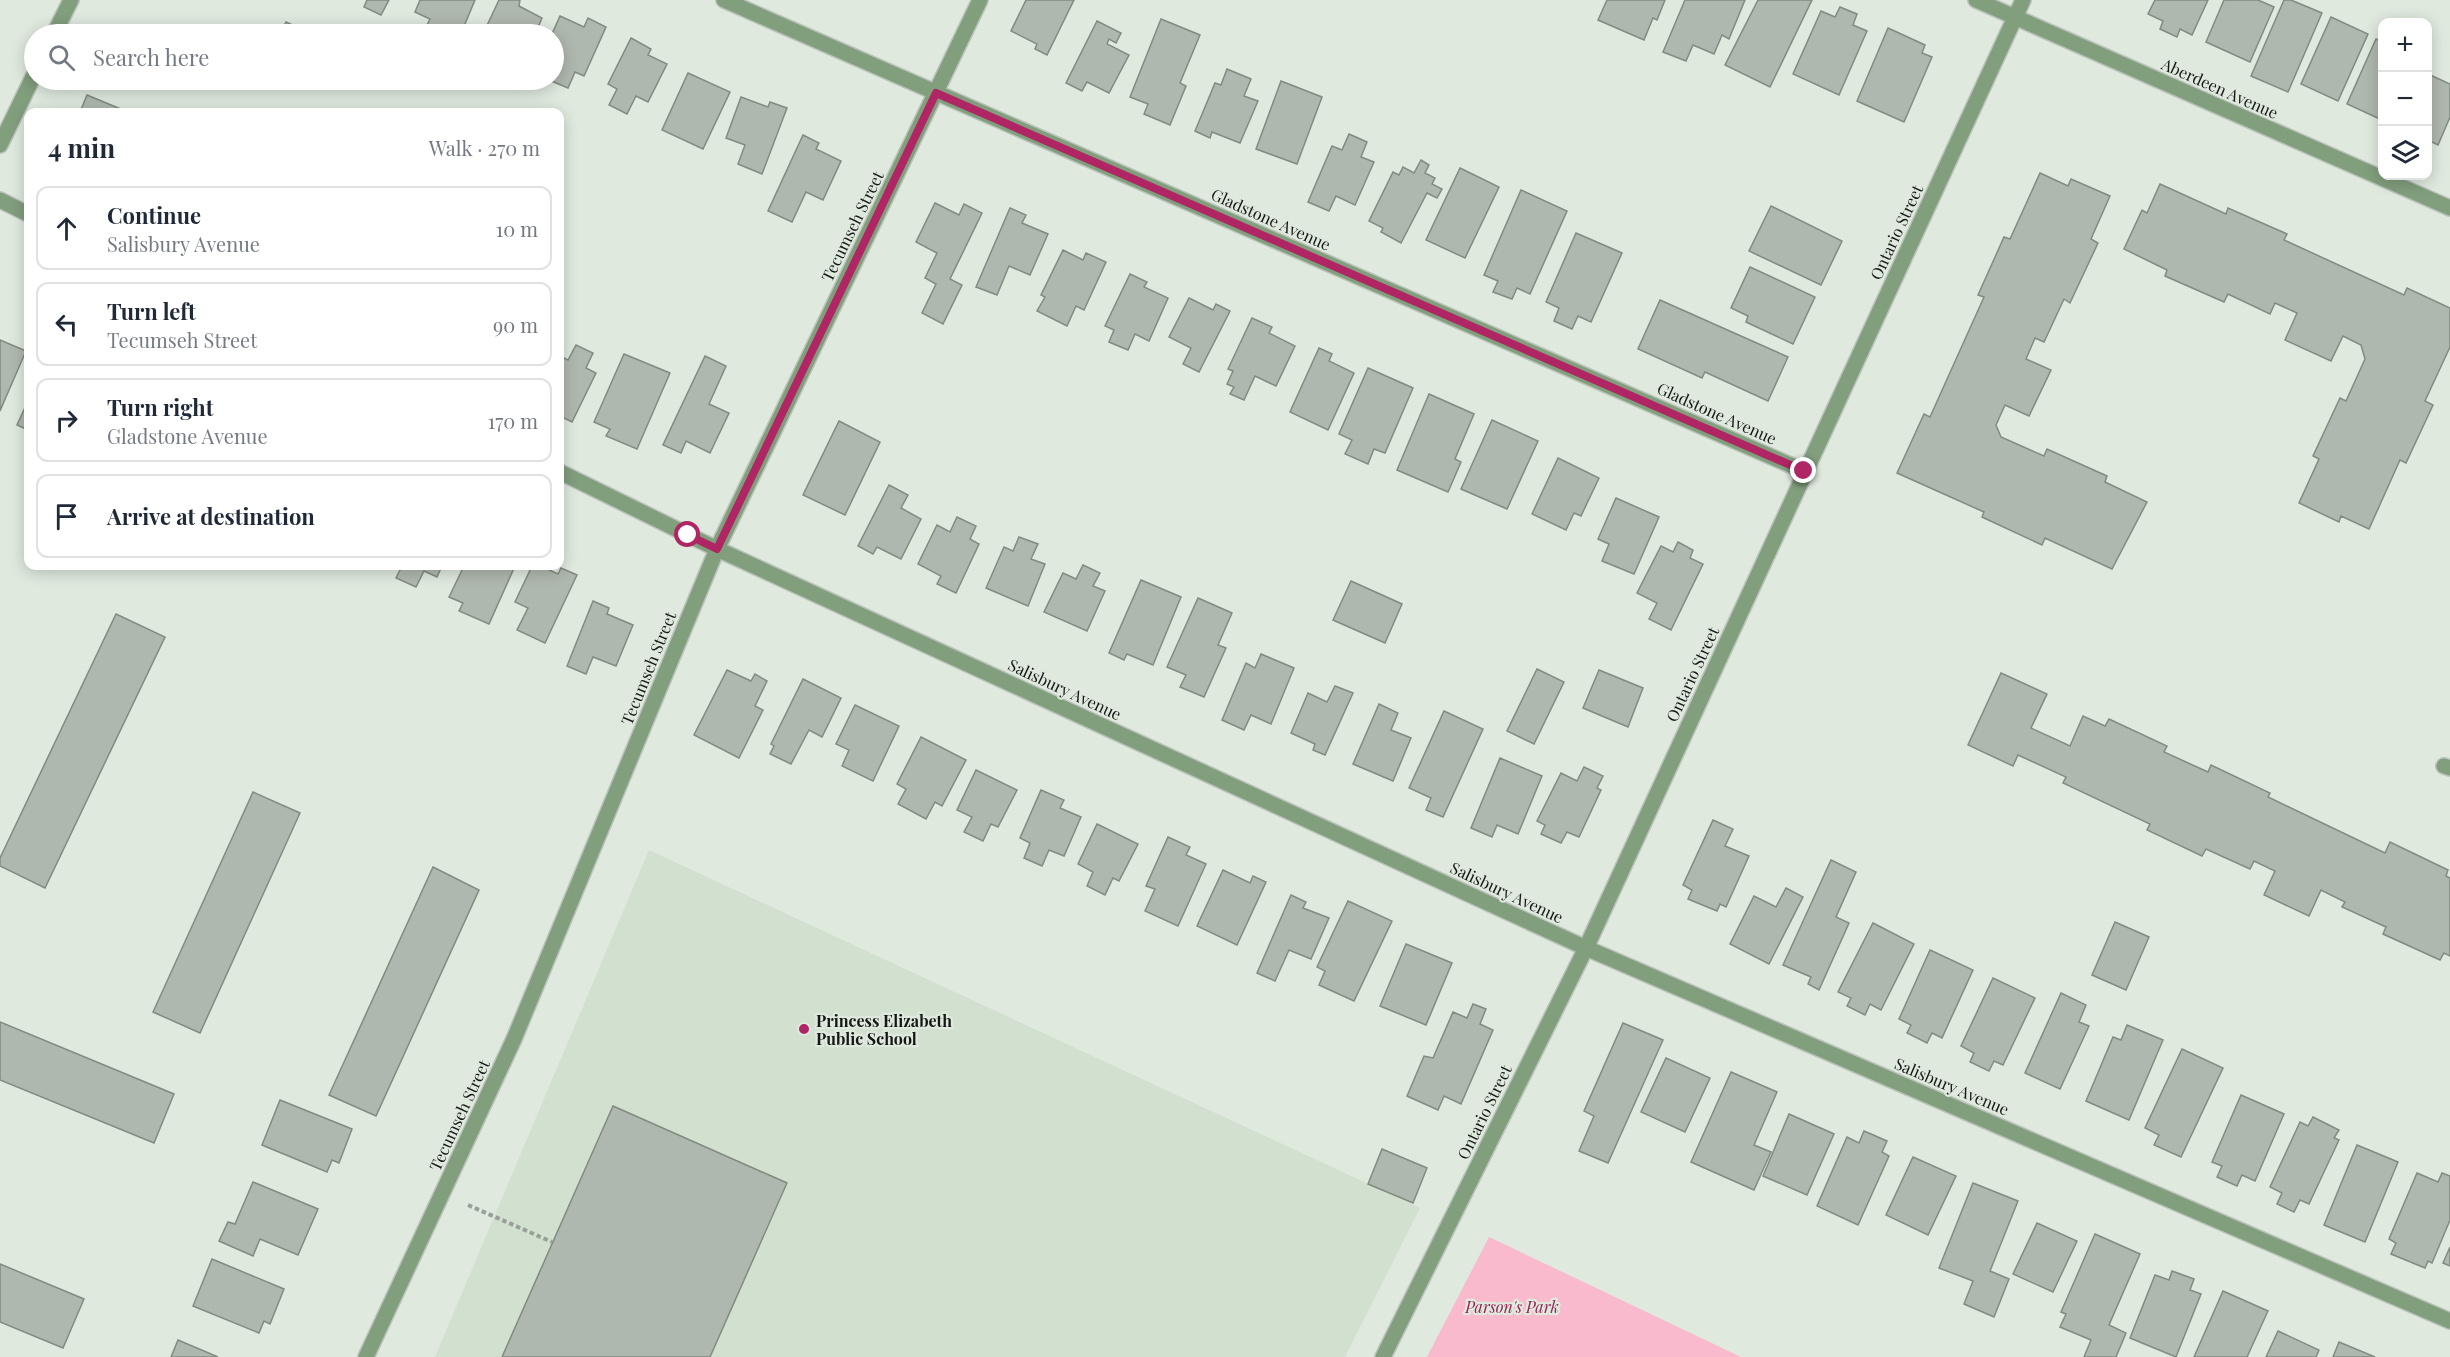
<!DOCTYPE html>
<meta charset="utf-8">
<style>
:root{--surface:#fff;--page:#f2f2f3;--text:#1f2937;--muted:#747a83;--line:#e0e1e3}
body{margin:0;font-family:"Playfair Display",serif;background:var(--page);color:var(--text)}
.controls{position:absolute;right:18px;top:18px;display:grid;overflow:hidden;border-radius:12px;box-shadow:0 3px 15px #0003}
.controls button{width:54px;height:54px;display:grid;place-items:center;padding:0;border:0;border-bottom:2px solid var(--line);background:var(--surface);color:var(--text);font:30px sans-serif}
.stop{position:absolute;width:18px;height:18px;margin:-14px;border:4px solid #b02563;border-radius:50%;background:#fff}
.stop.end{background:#b02563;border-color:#fff;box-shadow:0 2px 6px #0008}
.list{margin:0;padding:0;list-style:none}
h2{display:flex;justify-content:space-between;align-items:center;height:78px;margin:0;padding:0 24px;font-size:26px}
h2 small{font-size:20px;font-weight:400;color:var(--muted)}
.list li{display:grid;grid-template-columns:39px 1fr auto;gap:18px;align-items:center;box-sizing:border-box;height:84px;margin:0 12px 12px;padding:0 12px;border:2px solid var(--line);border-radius:12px}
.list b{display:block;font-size:22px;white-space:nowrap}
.list p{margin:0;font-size:20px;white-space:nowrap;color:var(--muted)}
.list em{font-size:20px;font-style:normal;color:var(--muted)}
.icon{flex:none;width:33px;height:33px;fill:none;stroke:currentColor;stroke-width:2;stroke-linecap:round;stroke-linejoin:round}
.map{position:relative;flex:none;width:2450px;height:1357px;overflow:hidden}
.search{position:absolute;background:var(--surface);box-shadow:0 3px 15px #0003;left:24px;top:24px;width:540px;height:66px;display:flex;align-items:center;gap:15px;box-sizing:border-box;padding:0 21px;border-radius:33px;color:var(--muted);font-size:22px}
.panel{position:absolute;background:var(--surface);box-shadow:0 3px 15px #0003;left:24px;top:108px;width:540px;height:462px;border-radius:12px}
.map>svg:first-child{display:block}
.built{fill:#d1e0cf}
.green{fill:#f9bacd}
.building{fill:#afb8ae;stroke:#828b80;stroke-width:1.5}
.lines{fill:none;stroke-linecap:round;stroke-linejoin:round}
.minor-casing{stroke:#bac3ba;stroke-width:18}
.path{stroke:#979f97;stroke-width:4;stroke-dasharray:4.5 3;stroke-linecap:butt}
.minor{stroke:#819e7d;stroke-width:15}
.route{stroke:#b02563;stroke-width:8}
.poi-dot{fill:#b02563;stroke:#dfe9de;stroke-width:2}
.labels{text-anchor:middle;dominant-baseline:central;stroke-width:4.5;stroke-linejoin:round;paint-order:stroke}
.street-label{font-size:16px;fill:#141814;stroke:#dfe9de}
.poi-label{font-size:16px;font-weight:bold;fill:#141814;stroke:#dfe9de;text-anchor:start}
.park-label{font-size:16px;font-style:italic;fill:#962155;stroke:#dfe9de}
</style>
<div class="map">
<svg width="2450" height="1357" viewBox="0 0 2450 1357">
<rect width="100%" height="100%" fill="#dfe9de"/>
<path class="built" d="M649 850 1420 1208 1345 1357H435Z"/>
<path class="green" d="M1489 1237 1741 1357H1427Z"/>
<g class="building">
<path d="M367 0H389L381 15 364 7Z"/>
<path d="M420 0H475L462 31 457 29 454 34H431L424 31 430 19 415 12Z"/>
<path d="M499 0H520L519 6 542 18 535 34H483Z"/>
<path d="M1026 0H1074L1047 55 1035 49 1037 44 1011 31Z"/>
<path d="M1607 0H1665L1657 20 1653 18 1644 40 1598 20Z"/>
<path d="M1685 0H1745L1729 39 1722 35 1714 54 1693 45 1686 61 1663 52Z"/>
<path d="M1758 0H1812L1770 87 1725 65Z"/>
<path d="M2155 0H2208L2192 35 2180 29 2177 37 2160 29 2163 21 2148 14Z"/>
<path d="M2224 0H2258L2274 7 2250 62 2206 42Z"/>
<path d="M2284 0H2291L2322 13 2288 92 2251 76Z"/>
<path d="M1840 7 1857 14 1853 25 1867 31 1839 95 1793 74 1821 11 1835 17Z"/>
<path d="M560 16 584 27 588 18 606 27 584 76 575 72 568 88 549 80H554L555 63 554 62 552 34Z"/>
<path d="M2331 17 2368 34 2338 101 2301 84Z"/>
<path d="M1161 19 1200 35 1180 83 1186 86 1170 125 1144 114 1148 104 1130 97Z"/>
<path d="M1097 21 1121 33 1116 43 1109 39 1107 44 1129 55 1109 93 1087 82 1082 91 1066 83Z"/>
<path d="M286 22 311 34H280Z"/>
<path d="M1888 28 1925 45 1922 53 1932 57 1904 122 1857 101Z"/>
<path d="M631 38 651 49 648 55 667 64 648 102 636 96 627 114 609 105 617 89 608 84Z"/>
<path d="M2376 39 2382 42V120L2347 104Z"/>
<path d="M1227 69 1251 79 1244 96 1258 101 1240 143 1212 132 1210 138 1195 131 1215 83 1221 85Z"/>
<path d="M688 73 730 92 703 149 662 130Z"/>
<path d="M2428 74 2450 84V117L2438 145 2428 140Z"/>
<path d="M1281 81 1322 97 1297 164 1256 149Z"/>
<path d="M87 95 128 112H80Z"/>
<path d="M741 97 768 107 770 102 787 108 762 174 738 164 745 145 726 138Z"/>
<path d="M1349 134 1367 142 1361 157 1374 162 1355 205 1336 196 1329 211 1308 202 1332 146 1342 150Z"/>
<path d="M803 135 819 143 816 149 841 161 823 200 806 192 792 222 768 211Z"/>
<path d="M1421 160 1429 165 1425 173 1435 178 1432 184 1442 189 1437 198 1427 193 1401 243 1381 232 1383 228 1369 221 1393 172 1399 175 1403 167 1414 173Z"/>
<path d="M1460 168 1499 187 1465 258 1426 240Z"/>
<path d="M2040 173 2068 186 2071 179 2110 196 2091 239 2098 243 2070 303 2064 299 2044 342 2035 338 2026 359 2051 370 2029 416 2005 405 1996 425 2001 437 2044 456 2047 449 2107 476 2105 482 2147 502 2112 569 2045 538 2042 545 1982 517 1984 512 1897 473 1924 414 1930 417 1984 297 1978 295 2004 237 2010 239Z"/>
<path d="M2160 184 2226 214 2228 208 2287 234 2284 240 2404 295 2407 288 2450 308V347L2425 401 2433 405 2406 463 2400 460 2369 529 2341 516 2339 522 2299 503 2319 459 2313 456 2340 398 2346 401 2365 359 2361 345 2343 336 2331 361 2285 340 2297 313 2275 303 2270 314 2228 294 2224 302 2165 276 2167 270 2124 249 2142 210 2147 213Z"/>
<path d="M1521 190 1567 211 1530 294 1517 288 1512 299 1493 292 1498 281 1484 275Z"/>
<path d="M935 203 959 215 964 204 982 213 950 279 962 285 943 324 922 313 936 284 925 278 937 253 916 242Z"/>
<path d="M1771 206 1842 241 1821 285 1749 251Z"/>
<path d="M1010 208 1026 215 1022 223 1048 234 1030 275 1009 266 997 295 976 287Z"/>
<path d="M1576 233 1622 253 1591 322 1578 316 1572 329 1554 321 1559 308 1546 302Z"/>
<path d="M1063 250 1083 260 1086 253 1106 262 1084 310 1076 306 1067 326 1037 311 1045 297 1041 295Z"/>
<path d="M1750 267 1815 297 1793 344 1746 322 1748 316 1731 308Z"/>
<path d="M1130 274 1147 282 1144 287 1168 298 1149 341 1135 334 1128 350 1109 342 1114 330 1105 326Z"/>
<path d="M1189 298 1213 310 1216 304 1230 311 1199 372 1183 364 1191 348 1169 337Z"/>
<path d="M1660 300 1788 357 1768 401 1705 372 1702 378 1638 349Z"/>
<path d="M1252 318 1272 327 1269 333 1295 346 1276 386 1255 376 1244 400 1230 394 1234 387 1227 384 1233 371 1228 369Z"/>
<path d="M0 340 26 351 0 411Z"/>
<path d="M576 345 593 353 586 368 596 373 572 422 560 416V356L568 360Z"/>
<path d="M1319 348 1332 354 1329 361 1354 373 1328 430 1290 412Z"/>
<path d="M624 354 670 373 637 449 606 436 610 429 594 422Z"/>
<path d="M705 356 726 366 709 404 729 413 710 453 686 441 681 453 663 445Z"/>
<path d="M1368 368 1413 388 1385 453 1374 449 1368 464 1345 454 1352 440 1339 434Z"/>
<path d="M1429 394 1474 414 1455 459 1461 462 1448 492 1397 470Z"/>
<path d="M28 401V430L17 425Z"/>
<path d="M1492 420 1538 441 1507 509 1461 489Z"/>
<path d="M839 421 880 442 845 515 803 495Z"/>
<path d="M1558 458 1599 478 1581 516 1574 513 1566 530 1532 514Z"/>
<path d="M889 485 908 495 901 508 921 519 901 559 877 547 873 554 858 546Z"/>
<path d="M1616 498 1659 517 1634 574 1602 561 1609 544 1598 539Z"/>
<path d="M957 517 976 526 970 539 979 544 956 593 937 584 941 576 918 564 937 525 950 532Z"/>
<path d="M1019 537 1038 544 1031 559 1045 564 1028 606 986 588 1004 547 1013 551Z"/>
<path d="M1678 542 1693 550 1690 558 1703 564 1671 630 1649 619 1657 603 1637 593 1661 546 1673 552Z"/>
<path d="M1083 565 1100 573 1093 586 1105 591 1087 631 1044 612 1063 573 1076 579Z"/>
<path d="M402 566H442L437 577 424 571 416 587 396 578Z"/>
<path d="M464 566H515L489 624 459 611 463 603 449 597Z"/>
<path d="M532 566H541L558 574 561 568 577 575 545 643 517 630 528 608 515 602Z"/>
<path d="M1141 580 1181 597 1153 665 1127 654 1124 660 1109 653Z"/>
<path d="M1351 581 1402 604 1385 643 1333 620Z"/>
<path d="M1198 598 1232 613 1218 645 1226 648 1204 697 1180 687 1186 675 1167 667Z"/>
<path d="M593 601 609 608 607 614 633 625 616 666 593 657 586 674 567 666Z"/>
<path d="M116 614 165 637 45 888 0 866V858Z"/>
<path d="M1261 654 1294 668 1271 724 1251 715 1244 730 1222 720 1246 663 1255 668Z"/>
<path d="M1537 669 1564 682 1534 744 1507 731Z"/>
<path d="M727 670 751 681 755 674 767 681 755 706 763 710 739 758 694 735Z"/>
<path d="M1599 670 1643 688 1628 727 1583 708Z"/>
<path d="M2001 673 2047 694 2031 728 2070 746 2083 716 2105 726 2109 719 2167 746 2164 752 2208 772 2211 765 2270 793 2268 797 2385 853 2390 842 2448 870 2446 876 2450 878V956L2444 953 2440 960 2383 934 2386 927 2342 907 2345 902 2321 890 2309 916 2264 895 2275 871 2254 861 2250 869 2206 849 2202 856 2147 830 2150 824 2063 783 2066 777 2018 755 2013 766 1968 745Z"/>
<path d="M803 679 841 698 822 737 809 730 791 764 770 754 774 746 771 744Z"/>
<path d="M1335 686 1353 693 1325 755 1313 750 1315 744 1291 733 1308 693 1327 702Z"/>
<path d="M1379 704 1398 713 1391 730 1411 738 1393 781 1353 764Z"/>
<path d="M855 705 899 726 873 781 842 766 849 750 836 744Z"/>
<path d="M1444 711 1483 729 1443 817 1426 810 1431 798 1409 788Z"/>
<path d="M921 737 966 760 942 806 935 802 926 819 898 804 906 789 897 784Z"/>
<path d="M1500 758 1542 776 1518 834 1497 825 1492 837 1471 828Z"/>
<path d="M1584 767 1603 776 1597 788 1601 790 1579 837 1567 832 1561 843 1541 834 1545 825 1537 821 1561 773 1577 781Z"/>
<path d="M976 770 1017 790 998 827 991 824 983 841 964 832 972 817 957 810Z"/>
<path d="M1041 790 1064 800 1060 808 1081 817 1064 856 1049 850 1042 866 1024 858 1030 843 1020 838Z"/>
<path d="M253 792 300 813 200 1033 153 1012Z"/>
<path d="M1713 820 1733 829 1725 846 1749 856 1726 907 1720 904 1717 911 1688 899 1692 890 1683 885Z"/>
<path d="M1097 824 1138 844 1119 881 1113 878 1105 895 1087 886 1093 872 1078 864Z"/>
<path d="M1168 837 1190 847 1186 855 1206 864 1178 926 1145 911 1155 889 1146 886Z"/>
<path d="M1831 860 1856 872 1836 917 1849 923 1819 990 1808 984 1811 977 1783 965Z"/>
<path d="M433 867 479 890 376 1116 329 1095Z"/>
<path d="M1223 870 1250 883 1253 876 1266 882 1237 945 1197 926Z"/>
<path d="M1786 888 1803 897 1769 964 1730 944 1754 896 1776 907Z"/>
<path d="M1291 895 1306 902 1303 908 1329 918 1311 959 1289 950 1275 981 1257 973Z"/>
<path d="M1348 901 1392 921 1354 1001 1319 985 1325 971 1317 967Z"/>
<path d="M2115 922 2149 937 2126 990 2092 975Z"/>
<path d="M1873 923 1914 944 1881 1010 1870 1004 1865 1015 1847 1006 1851 998 1838 992Z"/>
<path d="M1406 944 1452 963 1426 1025 1380 1006Z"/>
<path d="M1930 950 1973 970 1942 1038 1932 1033 1927 1043 1907 1033 1911 1025 1899 1019Z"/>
<path d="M1993 978 2035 998 2003 1065 1994 1061 1989 1071 1970 1062 1974 1053 1961 1046Z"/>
<path d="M2061 993 2086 1005 2079 1022 2089 1026 2060 1089 2025 1073Z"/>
<path d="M1473 1004 1486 1009 1480 1024 1493 1030 1461 1104 1444 1096 1438 1110 1407 1096 1424 1056 1433 1058 1453 1012 1467 1018Z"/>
<path d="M0 1022 174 1094 154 1143 0 1080Z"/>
<path d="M1623 1023 1663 1040 1608 1163 1579 1151 1594 1116 1584 1111Z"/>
<path d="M2127 1025 2163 1040 2129 1120 2086 1101 2113 1037 2121 1040Z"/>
<path d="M2182 1049 2223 1068 2181 1157 2154 1145 2159 1135 2145 1128Z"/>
<path d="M1666 1058 1710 1078 1685 1132 1641 1112Z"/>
<path d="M1731 1072 1777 1092 1754 1145 1771 1152 1754 1190 1691 1162Z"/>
<path d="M2241 1095 2284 1114 2255 1181 2242 1175 2237 1186 2217 1177 2222 1166 2212 1162Z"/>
<path d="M280 1100 352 1129 339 1163 332 1160 327 1172 262 1145Z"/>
<path d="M613 1106 787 1183 710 1357H502Z"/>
<path d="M1789 1114 1834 1134 1807 1195 1763 1176Z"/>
<path d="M2313 1117 2339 1130 2334 1138 2339 1140 2309 1204 2300 1200 2294 1212 2277 1204 2282 1193 2270 1187 2300 1122 2308 1126Z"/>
<path d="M1864 1131 1887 1141 1882 1152 1889 1156 1858 1225 1817 1206 1847 1137 1859 1143Z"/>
<path d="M2357 1145 2398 1162 2365 1242 2324 1225Z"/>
<path d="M1382 1149 1427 1168 1413 1203 1368 1184Z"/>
<path d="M1913 1157 1956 1176 1928 1235 1886 1215Z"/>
<path d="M2417 1173 2438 1182 2442 1173 2450 1176V1220L2432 1263 2428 1261 2425 1268 2391 1254 2396 1243 2389 1239Z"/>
<path d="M253 1182 318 1209 298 1255 260 1239 253 1256 219 1241 228 1222 235 1224Z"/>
<path d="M1973 1183 2018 1201 1990 1271 2009 1279 1994 1317 1964 1304 1973 1281 1939 1268Z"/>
<path d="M2037 1223 2077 1241 2053 1292 2013 1274Z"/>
<path d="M2095 1234 2140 1254 2109 1325 2126 1333 2116 1357H2084L2091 1340 2060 1327 2066 1314 2061 1312Z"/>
<path d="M2450 1247V1266L2443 1263Z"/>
<path d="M212 1259 284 1289 270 1324 264 1321 259 1333 193 1306Z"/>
<path d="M0 1264 84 1299 63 1348 0 1322Z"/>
<path d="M2172 1271 2194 1279 2190 1290 2201 1294 2176 1357 2130 1338 2155 1275 2169 1280Z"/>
<path d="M2223 1291 2268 1311 2247 1357H2194Z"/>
<path d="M2278 1331 2319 1350 2316 1357H2266Z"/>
<path d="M178 1340 218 1357H171Z"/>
<path d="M2339 1342 2375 1357H2333Z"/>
</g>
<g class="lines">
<defs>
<g id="minor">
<path d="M724 0 1804 471"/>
<path d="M1976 0 2450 208"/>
<path d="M54 34 71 0"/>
<path d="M0 145 34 75"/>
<path d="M0 200 28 214"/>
<path d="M560 472 717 549 1586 948 2450 1321"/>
<path d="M2444 766 2450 768"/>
<path d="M366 1357 514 1039 717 549 980 0"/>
<path d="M1383 1357 1586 948 2023 0"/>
</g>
</defs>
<use href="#minor" class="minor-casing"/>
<path class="path" d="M468 1205 552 1242"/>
<use href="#minor" class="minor"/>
</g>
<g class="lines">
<path class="route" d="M688 535 717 549 936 93 1804 471"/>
</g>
<circle class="poi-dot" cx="804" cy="1029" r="6"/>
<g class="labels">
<g class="street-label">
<text transform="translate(2220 88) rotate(24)">Aberdeen Avenue</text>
<text transform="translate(1271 219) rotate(24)">Gladstone Avenue</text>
<text transform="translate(852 226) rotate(-64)">Tecumseh Street</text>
<text transform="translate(1896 232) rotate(-65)">Ontario Street</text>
<text transform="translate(1717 413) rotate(24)">Gladstone Avenue</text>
<text transform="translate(648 668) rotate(-68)">Tecumseh Street</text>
<text transform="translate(1692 674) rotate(-65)">Ontario Street</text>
<text transform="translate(1065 689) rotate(25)">Salisbury Avenue</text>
<text transform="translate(1507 892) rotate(25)">Salisbury Avenue</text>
<text transform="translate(1952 1086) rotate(23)">Salisbury Avenue</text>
<text transform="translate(1484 1112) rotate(-64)">Ontario Street</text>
<text transform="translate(459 1115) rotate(-65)">Tecumseh Street</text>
</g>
<g class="poi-label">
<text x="816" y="1020">Princess Elizabeth<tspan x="816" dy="18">Public School</tspan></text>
</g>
<g class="park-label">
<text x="1512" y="1306">Parson's Park</text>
</g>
</g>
</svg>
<div class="controls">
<button>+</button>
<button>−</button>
<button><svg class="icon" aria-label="layers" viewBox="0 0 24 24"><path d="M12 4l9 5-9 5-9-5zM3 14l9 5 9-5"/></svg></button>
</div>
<div class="stop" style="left:688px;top:535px"></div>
<div class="stop end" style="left:1804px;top:471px"></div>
<div class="search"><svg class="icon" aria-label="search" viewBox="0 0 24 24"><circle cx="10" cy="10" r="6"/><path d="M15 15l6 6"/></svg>Search here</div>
<section class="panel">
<h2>4 min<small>Walk · 270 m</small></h2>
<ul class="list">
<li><svg class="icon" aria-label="ahead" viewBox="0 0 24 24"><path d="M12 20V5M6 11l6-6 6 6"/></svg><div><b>Continue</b><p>Salisbury Avenue</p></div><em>10 m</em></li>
<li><svg class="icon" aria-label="left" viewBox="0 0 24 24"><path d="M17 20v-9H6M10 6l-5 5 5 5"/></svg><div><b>Turn left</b><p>Tecumseh Street</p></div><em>90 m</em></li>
<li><svg class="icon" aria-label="right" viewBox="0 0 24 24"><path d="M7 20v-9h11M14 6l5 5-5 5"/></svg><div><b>Turn right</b><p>Gladstone Avenue</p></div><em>170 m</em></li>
<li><svg class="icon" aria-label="arrive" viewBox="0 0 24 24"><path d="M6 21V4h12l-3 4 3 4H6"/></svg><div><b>Arrive at destination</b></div></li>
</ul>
</section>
</div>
